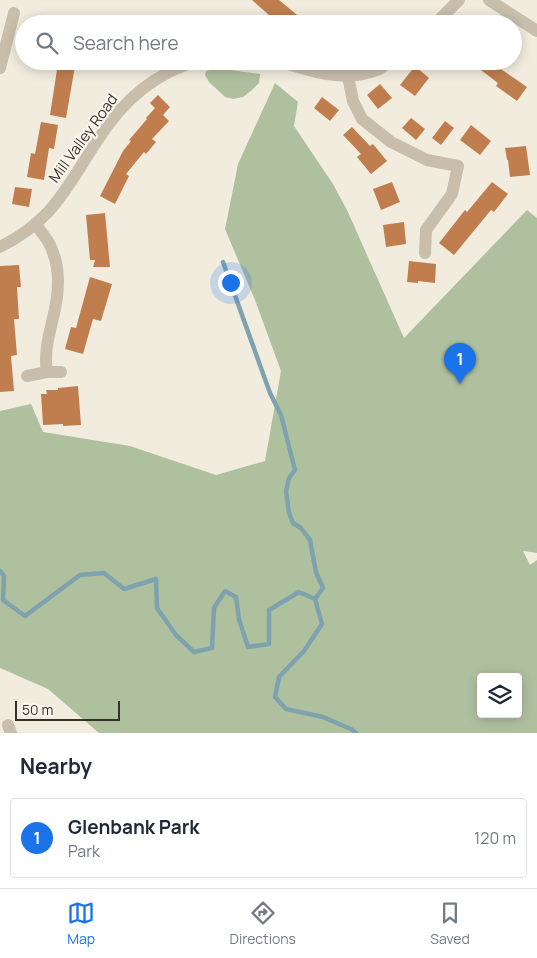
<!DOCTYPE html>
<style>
:root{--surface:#fff;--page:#f2f2f3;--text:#1f2937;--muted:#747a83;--line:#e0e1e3;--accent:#1a73e8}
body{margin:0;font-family:Manrope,sans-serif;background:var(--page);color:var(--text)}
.controls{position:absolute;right:15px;bottom:15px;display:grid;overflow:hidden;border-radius:5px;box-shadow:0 2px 12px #0003}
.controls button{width:45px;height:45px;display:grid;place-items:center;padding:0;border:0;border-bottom:1px solid var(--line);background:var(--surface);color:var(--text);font:25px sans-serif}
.scale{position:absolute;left:15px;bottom:12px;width:105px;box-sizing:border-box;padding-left:5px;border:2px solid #38312a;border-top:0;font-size:14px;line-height:18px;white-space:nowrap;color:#38312a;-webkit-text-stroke:4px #f9f5eb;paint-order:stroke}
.you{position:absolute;left:230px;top:282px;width:18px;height:18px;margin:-12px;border:4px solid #fff;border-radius:50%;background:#1a73e8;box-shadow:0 0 0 8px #1a73e833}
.badge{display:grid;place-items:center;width:32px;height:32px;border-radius:50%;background:var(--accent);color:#fff;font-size:16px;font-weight:700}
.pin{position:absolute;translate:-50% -41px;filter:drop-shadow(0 1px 2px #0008)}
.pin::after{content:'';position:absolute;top:26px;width:18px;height:15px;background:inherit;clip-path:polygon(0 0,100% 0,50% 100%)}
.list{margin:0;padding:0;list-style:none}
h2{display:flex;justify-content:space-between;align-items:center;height:65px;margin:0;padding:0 20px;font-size:21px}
h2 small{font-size:16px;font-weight:400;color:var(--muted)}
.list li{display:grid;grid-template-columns:32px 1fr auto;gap:15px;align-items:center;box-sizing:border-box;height:80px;margin:0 10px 10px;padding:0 10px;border:1px solid var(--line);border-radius:5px}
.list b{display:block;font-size:19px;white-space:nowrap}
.list p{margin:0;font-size:16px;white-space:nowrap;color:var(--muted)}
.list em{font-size:16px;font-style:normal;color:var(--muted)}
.icon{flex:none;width:28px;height:28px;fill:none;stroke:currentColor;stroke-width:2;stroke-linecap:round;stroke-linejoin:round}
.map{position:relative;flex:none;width:537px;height:733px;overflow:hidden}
.search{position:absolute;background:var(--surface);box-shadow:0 2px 12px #0003;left:15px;right:15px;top:15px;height:55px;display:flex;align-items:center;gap:12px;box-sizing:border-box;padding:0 18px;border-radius:28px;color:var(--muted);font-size:19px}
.sheet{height:155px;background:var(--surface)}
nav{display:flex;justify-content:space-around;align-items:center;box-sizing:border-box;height:70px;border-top:1px solid var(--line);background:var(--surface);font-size:14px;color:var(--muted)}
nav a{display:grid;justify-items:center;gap:2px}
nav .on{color:var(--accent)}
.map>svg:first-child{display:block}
.green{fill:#afc09f;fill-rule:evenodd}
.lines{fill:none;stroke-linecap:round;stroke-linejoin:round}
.stream{stroke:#7fa3ae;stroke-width:4.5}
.building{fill:#c07e4f}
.minor{stroke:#c9beab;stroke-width:12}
.tertiary{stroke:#c9beab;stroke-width:12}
.labels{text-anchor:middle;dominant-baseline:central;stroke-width:4.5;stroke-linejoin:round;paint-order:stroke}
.street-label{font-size:15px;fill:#38312a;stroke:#f9f5eb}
</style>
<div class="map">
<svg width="537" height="733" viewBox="0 0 537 733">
<rect width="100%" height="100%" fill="#f2ecdf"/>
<g class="green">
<path d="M217 68 260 74 259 83 252 90 243 97 233 99 225 97 209 82 205 75 206 71Z"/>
<path d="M275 83 298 102 294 126 333 184 347 210 404 338 527 210 537 218V553L523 551 530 565 537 560V733H99L48 689 0 668V411L31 404 43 432 130 446 216 475 265 461 281 371 255 300 225 229 238 164ZM481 677H518V714H481Z"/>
</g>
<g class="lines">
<g class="stream">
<path d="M223 262 270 393 281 415 295 470 289 478 286 491 289 513 293 523 301 528 310 540 316 572 323 588 315 599"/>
<path d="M0 571 4 576 3 600 25 616 80 575 104 573 124 589 156 579 157 608 176 635 194 652 212 648 214 608 225 591 236 597 239 619 248 647 269 644V610L299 592 315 599"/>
<path d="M315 599 322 624 304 651 279 677 275 697 286 709 323 717 351 729 356 733"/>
</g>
</g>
<g class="building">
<path d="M252 0H279L308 24H279Z"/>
<path d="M469 61H489L527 87 517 101 496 86 498 83Z"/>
<path d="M58 63 75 66 66 118 50 115Z"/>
<path d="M415 66 429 78 415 96 400 85Z"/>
<path d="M380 84 392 98 378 109 367 95Z"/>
<path d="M158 95 170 107 163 115 169 121 152 139 156 142 146 154 144 152 126 174 129 176 115 204 100 196 123 151 131 141 129 140 147 119 146 118 155 108 150 103Z"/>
<path d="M322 97 339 110 330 121 314 108Z"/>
<path d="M411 118 425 129 416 140 402 128Z"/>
<path d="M445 121 454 128 441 145 432 138Z"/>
<path d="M41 122 58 125 54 149 49 148 44 180 27 177 31 153 35 154Z"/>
<path d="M471 125 491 141 480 155 460 140Z"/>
<path d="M352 127 370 146 373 144 387 161 371 174 357 157 361 154 343 135Z"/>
<path d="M526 146 530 175 510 177 508 160H507L505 148Z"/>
<path d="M392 182 400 202 381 210 373 189Z"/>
<path d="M492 182 508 194 494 212 491 210 454 255 439 243 465 210 467 212Z"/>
<path d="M15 187 32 189 29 207 12 204Z"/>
<path d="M105 213 110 267H93L95 260H90L86 215Z"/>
<path d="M404 222 406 244 386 247 383 225Z"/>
<path d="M409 261 436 264 435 283 418 281V283L407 282Z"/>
<path d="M19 265 21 287H17L19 319H14L17 355 11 356 14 391 0 392V266Z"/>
<path d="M90 277 112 284 101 321 93 319 83 354 65 349 71 327 76 328Z"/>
<path d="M78 386 81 425 63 426V424L43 425 41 394H47L46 390H58V388Z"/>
</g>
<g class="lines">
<g class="minor">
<path d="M435 24 459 0"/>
<path d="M279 61C311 71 344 83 377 70 382 68 386 64 390 61"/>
<path d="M0 68 14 13"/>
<path d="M348 76 353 101 362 119 391 142 427 160 458 166 452 194 426 230 425 253"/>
<path d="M35 224C40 230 45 236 49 243 62 269 59 295 52 322 48 339 44 355 47 372"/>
<path d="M0 247C18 238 36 225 49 211 68 190 81 165 97 141 121 103 154 72 199 61"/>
<path d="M27 376 47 372H61"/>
<path d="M8 725 11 733"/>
</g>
<path class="tertiary" d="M489 0 537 31"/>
</g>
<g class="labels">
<g class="street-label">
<text transform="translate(83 138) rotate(-54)">Mill Valley Road</text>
</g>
</g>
</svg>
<div class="controls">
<button><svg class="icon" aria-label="layers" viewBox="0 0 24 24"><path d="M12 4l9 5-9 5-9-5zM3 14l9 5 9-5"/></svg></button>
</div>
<div class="scale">50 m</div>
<div class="you"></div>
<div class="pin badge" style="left:460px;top:384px">1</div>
<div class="search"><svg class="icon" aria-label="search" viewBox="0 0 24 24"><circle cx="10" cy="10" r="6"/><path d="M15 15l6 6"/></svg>Search here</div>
</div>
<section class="sheet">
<h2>Nearby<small></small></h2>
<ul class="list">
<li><span class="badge">1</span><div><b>Glenbank Park</b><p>Park</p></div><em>120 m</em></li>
</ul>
</section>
<nav>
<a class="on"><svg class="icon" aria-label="map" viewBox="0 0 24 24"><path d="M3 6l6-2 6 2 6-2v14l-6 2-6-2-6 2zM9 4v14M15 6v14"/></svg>Map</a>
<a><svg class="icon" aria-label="directions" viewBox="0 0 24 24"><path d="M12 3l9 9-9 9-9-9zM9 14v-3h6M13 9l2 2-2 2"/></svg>Directions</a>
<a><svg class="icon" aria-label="saved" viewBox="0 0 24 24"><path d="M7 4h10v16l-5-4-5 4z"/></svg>Saved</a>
</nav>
